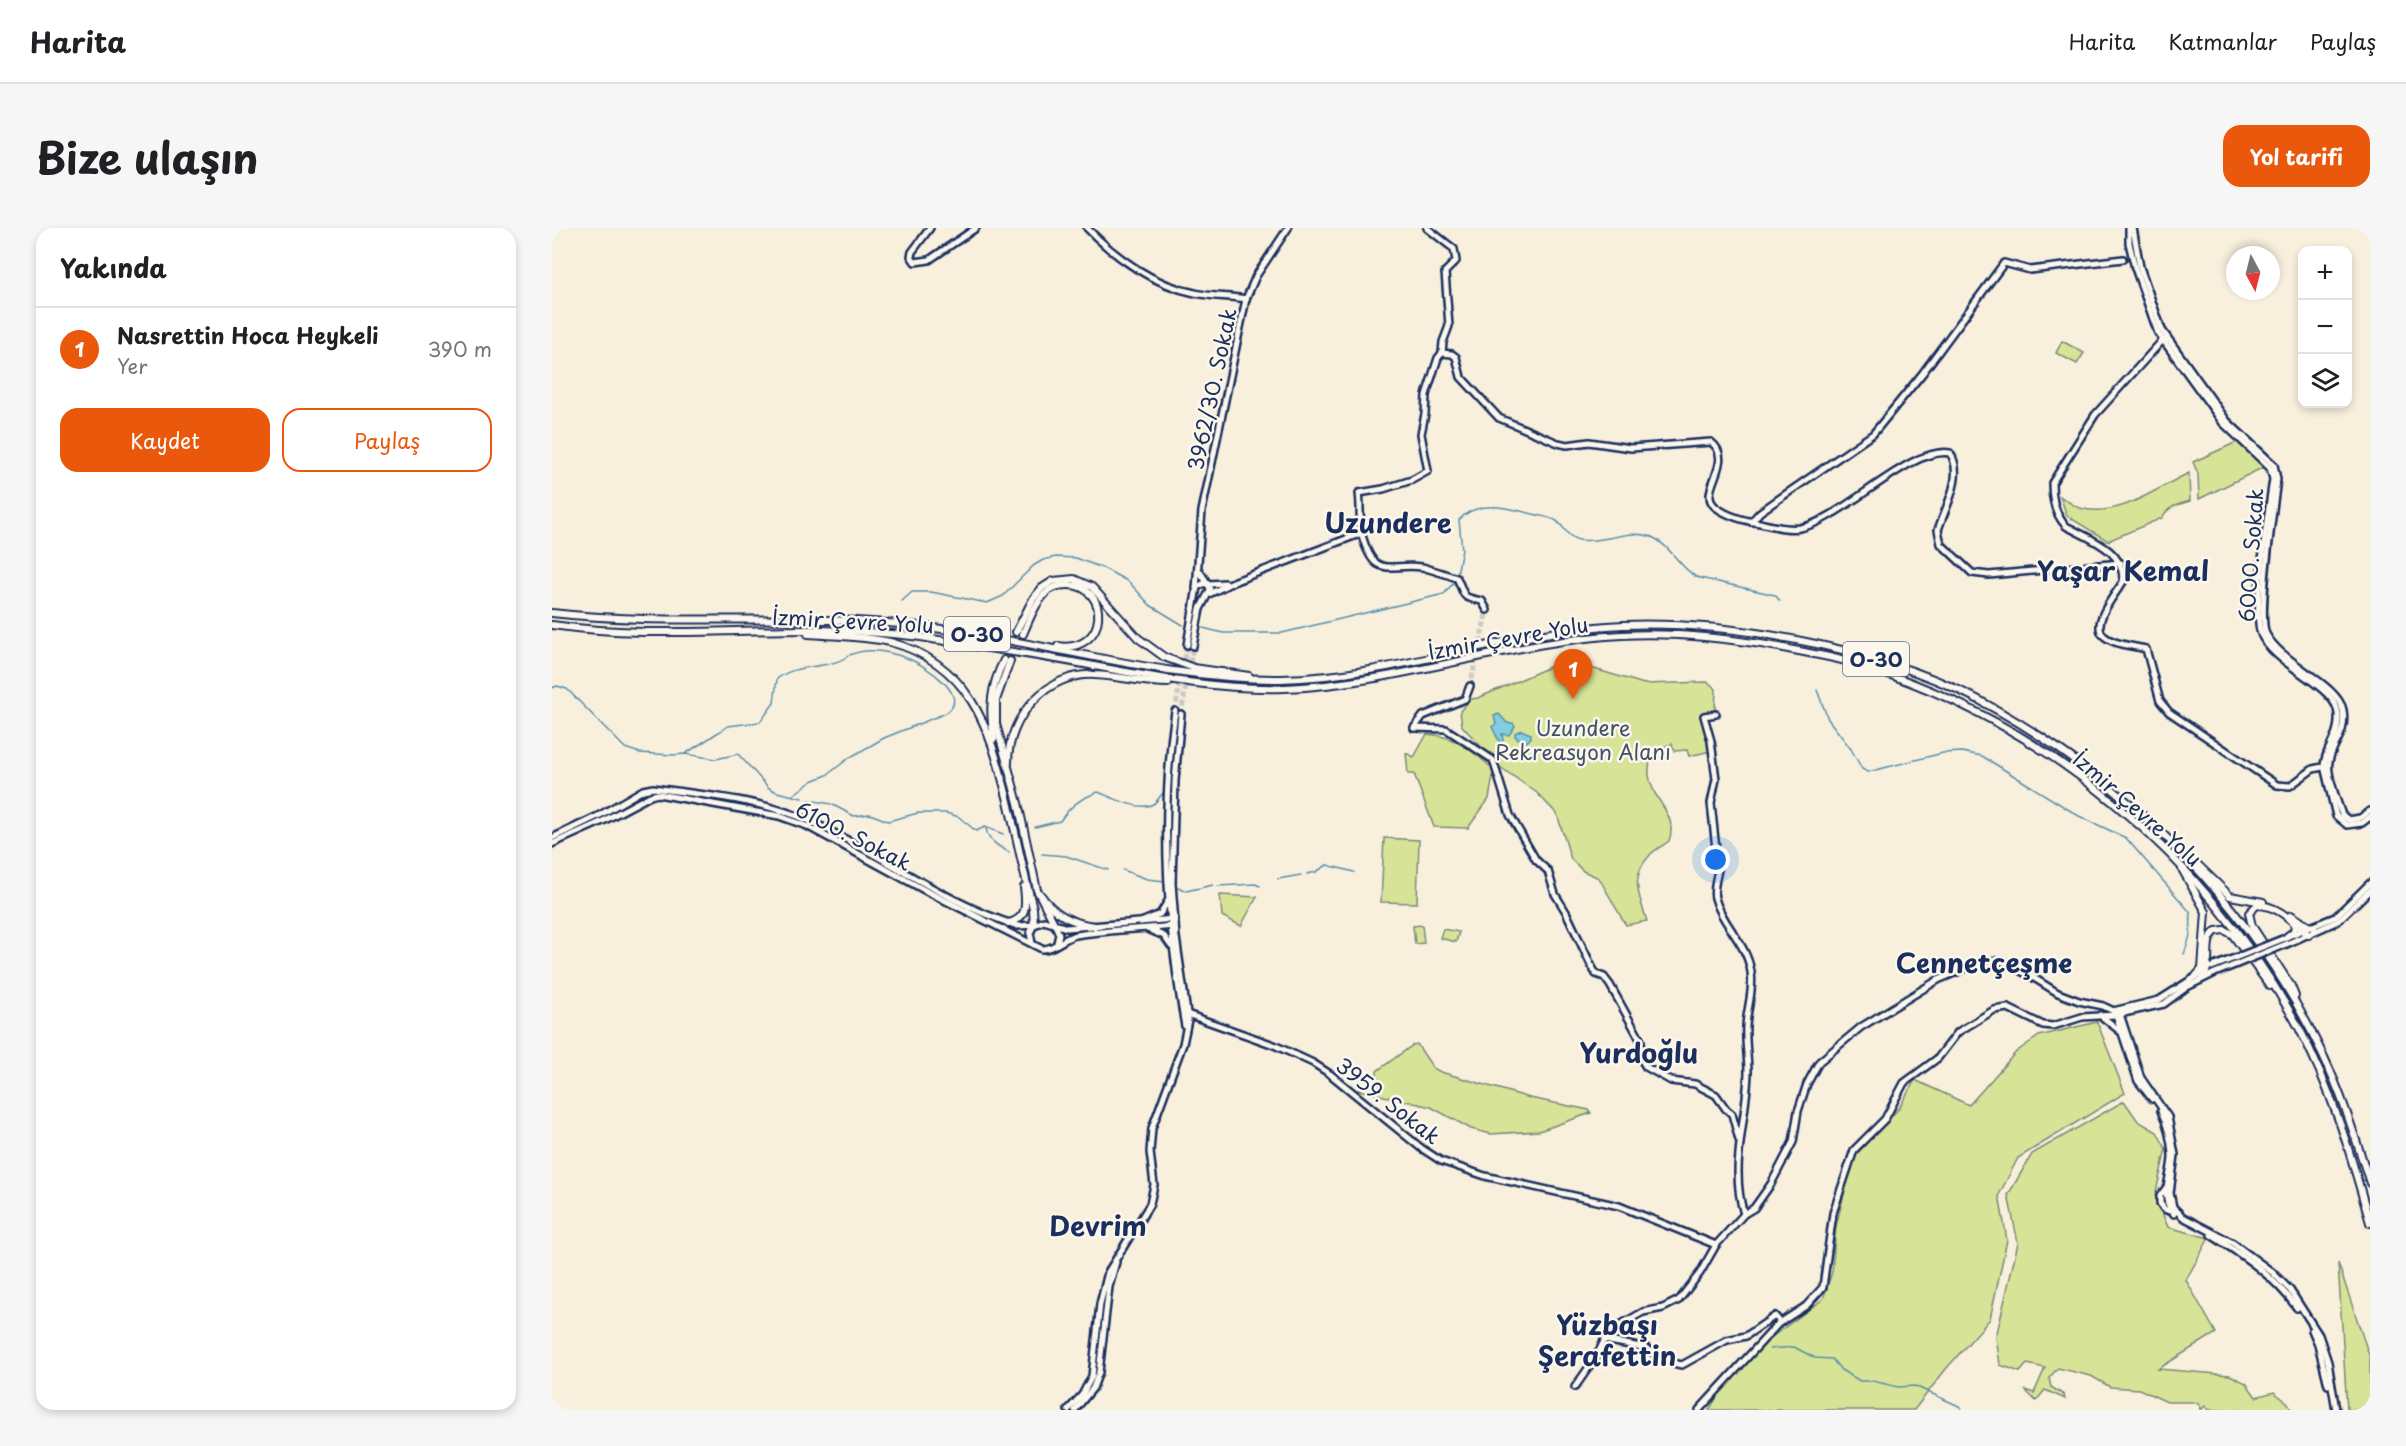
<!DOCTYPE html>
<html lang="tr">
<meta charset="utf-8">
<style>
:root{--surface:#fff;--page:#f6f6f6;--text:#202124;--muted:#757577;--line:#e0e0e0;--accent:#ea580c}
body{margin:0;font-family:"Playpen Sans",sans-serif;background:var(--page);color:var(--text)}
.controls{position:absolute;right:18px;top:18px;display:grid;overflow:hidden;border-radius:12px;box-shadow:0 3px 9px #0003}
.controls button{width:54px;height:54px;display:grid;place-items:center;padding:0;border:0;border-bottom:2px solid var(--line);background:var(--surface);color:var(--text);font:30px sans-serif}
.compass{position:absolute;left:1674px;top:18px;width:54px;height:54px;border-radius:50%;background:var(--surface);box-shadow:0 3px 9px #0003;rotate:173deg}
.you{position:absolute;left:1164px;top:632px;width:21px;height:21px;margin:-15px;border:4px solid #fff;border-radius:50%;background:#1a73e8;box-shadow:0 0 0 9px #1a73e833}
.badge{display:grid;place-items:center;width:39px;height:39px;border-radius:50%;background:var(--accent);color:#fff;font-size:20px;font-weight:700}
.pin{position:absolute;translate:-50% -50px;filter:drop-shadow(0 2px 3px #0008)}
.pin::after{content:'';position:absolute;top:32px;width:21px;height:18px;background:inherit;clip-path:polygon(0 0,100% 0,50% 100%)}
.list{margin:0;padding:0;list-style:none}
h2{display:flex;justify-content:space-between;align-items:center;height:78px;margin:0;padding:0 24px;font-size:26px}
h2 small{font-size:20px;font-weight:400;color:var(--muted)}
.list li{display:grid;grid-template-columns:39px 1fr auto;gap:18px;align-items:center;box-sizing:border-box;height:84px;padding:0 24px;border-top:2px solid var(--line)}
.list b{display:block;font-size:22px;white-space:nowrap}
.list p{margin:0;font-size:20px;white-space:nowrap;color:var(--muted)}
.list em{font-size:20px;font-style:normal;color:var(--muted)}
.actions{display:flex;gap:12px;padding:18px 24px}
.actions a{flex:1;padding:14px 0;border:2px solid var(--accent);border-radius:18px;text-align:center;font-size:21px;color:var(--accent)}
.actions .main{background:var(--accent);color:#fff}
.icon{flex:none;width:33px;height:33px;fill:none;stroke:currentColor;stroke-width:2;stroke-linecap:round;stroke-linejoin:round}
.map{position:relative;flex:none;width:1818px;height:1182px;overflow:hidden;border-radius:18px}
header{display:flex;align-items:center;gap:36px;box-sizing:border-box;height:84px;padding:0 30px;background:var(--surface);border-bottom:2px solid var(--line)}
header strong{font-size:28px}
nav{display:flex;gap:33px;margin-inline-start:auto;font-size:21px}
.intro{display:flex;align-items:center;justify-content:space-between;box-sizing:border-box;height:144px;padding:0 36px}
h1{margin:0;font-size:42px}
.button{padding:15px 27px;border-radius:18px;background:var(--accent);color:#fff;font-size:21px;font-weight:700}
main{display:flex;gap:36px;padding:0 36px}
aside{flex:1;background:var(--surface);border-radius:18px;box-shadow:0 3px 9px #0003}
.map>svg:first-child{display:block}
.green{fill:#d7e396;stroke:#79897a;stroke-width:1.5}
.water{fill:#81cee0;stroke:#588eac;stroke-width:1.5}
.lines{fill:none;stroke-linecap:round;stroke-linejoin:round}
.stream{stroke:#588eac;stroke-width:1.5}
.secondary-tunnel{stroke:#ccc9c4;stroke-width:5;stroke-dasharray:5 2.5;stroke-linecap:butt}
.primary-tunnel{stroke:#ccc9c4;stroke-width:5;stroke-dasharray:5 2.5;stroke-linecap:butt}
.highway-tunnel{stroke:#ccc9c4;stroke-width:6;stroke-dasharray:6 3;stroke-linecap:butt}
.secondary-casing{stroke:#1b2f5e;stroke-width:10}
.primary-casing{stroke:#1b2f5e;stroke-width:10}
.highway-casing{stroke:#1b2f5e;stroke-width:10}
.secondary{stroke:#fbf7ec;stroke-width:5}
.primary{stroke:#fbf7ec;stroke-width:5}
.highway{stroke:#fbf7ec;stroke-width:6}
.secondary-bridge-casing{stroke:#1b2f5e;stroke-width:10;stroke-linecap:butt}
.secondary-bridge{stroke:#fbf7ec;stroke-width:5}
.labels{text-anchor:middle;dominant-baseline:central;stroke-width:5;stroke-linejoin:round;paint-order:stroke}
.shield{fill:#fbf7ec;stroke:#5e6b89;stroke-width:1.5}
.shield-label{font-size:20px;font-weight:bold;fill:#1b2f5e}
.street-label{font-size:21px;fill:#1b2f5e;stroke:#fbf7ec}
.park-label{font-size:21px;fill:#415369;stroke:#fbf7ec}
.district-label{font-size:27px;font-weight:bold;fill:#1b2f5e;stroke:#fbf7ec}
</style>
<header>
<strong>Harita</strong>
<nav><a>Harita</a><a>Katmanlar</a><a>Paylaş</a></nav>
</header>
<div class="intro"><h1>Bize ulaşın</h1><a class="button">Yol tarifi</a></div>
<main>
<aside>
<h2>Yakında<small></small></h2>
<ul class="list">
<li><span class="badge">1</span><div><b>Nasrettin Hoca Heykeli</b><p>Yer</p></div><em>390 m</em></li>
</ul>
<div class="actions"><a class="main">Kaydet</a><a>Paylaş</a></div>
</aside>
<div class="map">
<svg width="1818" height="1182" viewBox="0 0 1818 1182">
<rect width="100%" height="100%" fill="#f8f0dd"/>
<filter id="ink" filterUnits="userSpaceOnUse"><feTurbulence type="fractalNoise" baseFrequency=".0167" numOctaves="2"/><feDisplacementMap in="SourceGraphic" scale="12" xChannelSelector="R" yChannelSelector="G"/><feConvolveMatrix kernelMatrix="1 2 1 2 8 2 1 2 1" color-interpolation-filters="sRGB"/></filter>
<g filter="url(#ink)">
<g class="green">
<path d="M1510 113 1532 125 1525 136 1504 125Z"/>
<path d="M1685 214 1712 239 1647 271 1646 246 1641 234Z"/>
<path d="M1637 245 1638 273C1626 277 1616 278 1610 290L1556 313 1515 288 1508 268C1514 272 1520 277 1528 280 1566 291 1604 260 1637 245Z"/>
<path d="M1002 437 1039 440 1092 456 1156 454 1164 461 1163 483 1151 485 1150 490 1159 523 1137 528 1135 522 1122 523 1120 516 1111 519V522H1100C1099 530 1096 539 1097 547 1100 574 1127 585 1117 613 1111 618 1103 621 1098 627 1077 649 1087 668 1095 693L1074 697 1072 694 1047 650 1031 643 1019 631 1005 586 985 565 948 539 910 498 908 483 919 471 926 470Z"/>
<path d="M875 506C901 507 923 524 942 542L937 571 916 600 882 599 862 546H856L854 525 862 529Z"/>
<path d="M832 610 867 612 865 675 829 674Z"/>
<path d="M668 667 705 669 689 698 670 688Z"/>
<path d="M870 697 872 715 863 716 861 698Z"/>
<path d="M891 701 907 704 904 714 888 710Z"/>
<path d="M1545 794 1573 865 1466 930 1447 967 1455 1012 1438 1091 1394 1141 1362 1182H1157L1175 1153 1209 1117 1271 1071 1280 1044 1284 998 1301 930 1347 880 1363 852 1417 877 1464 824 1487 808Z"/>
<path d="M865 816 881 840 889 844 978 870 1037 882 1039 885 987 903 939 906 919 901 879 879 806 862 825 853V843L861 817Z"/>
<path d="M1572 873 1586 893 1605 904 1614 921 1603 968 1616 999 1657 1010 1634 1052 1664 1105 1606 1141 1678 1147 1694 1155 1704 1169 1722 1164 1736 1175 1739 1182H1657L1653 1178 1649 1182 1648 1177 1642 1174H1615L1587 1161 1558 1159 1539 1148 1506 1140 1497 1150 1499 1159 1512 1167 1513 1171 1493 1162 1484 1173 1473 1162 1482 1165 1493 1140 1475 1136 1468 1144 1448 1137 1444 1109 1466 1015 1456 967 1480 926Z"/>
<path d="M1786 1035 1818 1130V1182H1795Z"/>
</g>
<g class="water">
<path d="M947 486 955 495H961L963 498 957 507 950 506 951 512 948 515 940 499 944 496 942 488Z"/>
<path d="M969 502 979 506V510L973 515 963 508V505Z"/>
</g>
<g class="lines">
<g class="stream">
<path d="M905 346 910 322 907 292C927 271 956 280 981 286 988 288 996 289 1003 292 1012 297 1015 310 1027 312 1050 316 1077 300 1100 309 1118 317 1127 339 1144 349L1223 367 1228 373"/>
<path d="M350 373 360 364H379L435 375 451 368 481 338 491 332 504 329 524 330 553 341 577 354 598 377 631 397"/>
<path d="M651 400 671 405H730L892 366 902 354"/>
<path d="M0 460 5 458 15 461 73 520 88 525 120 527 133 526 164 531 186 526 217 560 225 564 250 570"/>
<path d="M1265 462 1276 491 1299 521 1310 541 1316 544 1391 525 1410 524 1430 528 1527 588 1574 610 1638 684C1640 701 1638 711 1632 726"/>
<path d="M133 526 176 498 208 494 222 475 225 451C245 434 274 443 296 428"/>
<path d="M241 567 260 553 275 547 297 530 332 510 394 485C420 468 373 437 357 431 339 424 316 419 298 427"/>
<path d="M257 572 279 576 302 588 318 586 336 593 366 585H394L407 589 424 603 433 599 451 606"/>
<path d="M483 599 508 593C519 577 528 571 546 564 559 569 588 584 601 576 605 574 608 568 611 565"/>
<path d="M434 600C435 612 447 619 457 624"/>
<path d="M490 626 514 628 556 642"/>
<path d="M571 642 595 651 613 653"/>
<path d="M755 646 764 644 775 637 802 644"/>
<path d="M726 651 749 647"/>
<path d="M622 657 634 663 661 657"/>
<path d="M666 658 703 656 708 658"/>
<path d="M1218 1121 1242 1119 1263 1130 1280 1131 1289 1142 1308 1153H1321L1346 1159 1363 1158 1409 1179 1410 1182"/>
</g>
<path class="secondary-tunnel" d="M918 458 935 382"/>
<g class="primary-tunnel">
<path d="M623 483 635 417"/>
<path d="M629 486 641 418"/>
</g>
<g class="highway-tunnel">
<path d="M452 432 464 404"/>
<path d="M458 433 471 406"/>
</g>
<defs>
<g id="secondary">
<path d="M378 0 360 24 359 28 363 34 377 32 424 0"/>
<path d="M535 0C564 30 602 57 643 65 660 69 677 68 694 71"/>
<path d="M875 0 902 21 904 33 893 44 897 98 891 114 890 125 886 130 874 167 873 186 869 206 876 243 860 252 831 261 807 265C809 278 807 294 810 307 823 354 838 334 870 339 878 341 896 347 905 350 914 369 908 369 930 373L935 382"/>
<path d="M1577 0V15L1583 40 1606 105 1671 195 1718 240 1721 251C1717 281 1700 383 1709 406 1722 438 1785 458 1786 486 1788 510 1773 519 1772 538L1784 588 1795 597 1810 595 1818 589"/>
<path d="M1581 0 1588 39 1610 102 1675 193 1722 237 1725 251C1722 278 1705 386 1714 406 1729 435 1786 456 1791 482 1795 508 1780 514 1777 534 1774 546 1786 575 1790 587L1797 592 1808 590 1818 583"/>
<path d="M1614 113 1609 114 1543 187 1500 255C1500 271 1503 287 1514 298 1538 311 1573 322 1571 354 1564 365 1538 396 1552 408 1562 417 1582 418 1594 421L1608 473 1617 484 1725 557 1738 558 1761 541 1775 538"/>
<path d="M890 125 900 126 904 129 909 149 947 190 1006 215 1015 217 1037 214 1079 220 1159 214C1185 234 1142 265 1165 280 1176 288 1195 293 1208 295 1221 298 1235 302 1248 300 1290 292 1358 218 1398 225 1413 247 1393 280 1386 302L1389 316 1420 345 1437 347 1569 335"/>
<path d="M1199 294 1208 284 1321 206 1370 146 1452 35 1478 42 1571 31"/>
<path d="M646 341 656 356 673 355"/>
<path d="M644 361 650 283 694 71 704 48 736 0"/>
<path d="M657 366 681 354 810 305"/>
<path d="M1164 486 1152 488 1159 513 1164 551 1159 575 1164 621C1173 636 1159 654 1163 670 1170 697 1195 715 1199 744 1202 763 1195 780 1194 798 1193 814 1196 829 1196 844 1195 891 1177 939 1192 986"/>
<path d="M862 500 894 501 941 532 958 587 984 632 996 643 1003 666 1014 684 1040 739 1044 746 1052 749 1058 757 1083 802 1089 813V831L1094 839 1119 853 1143 856 1164 867 1174 881 1180 886 1187 912"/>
<path d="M862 500 871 488 913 471 918 458"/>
<path d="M0 610 48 587 91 562 101 560C152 567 211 572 258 593 328 625 392 675 466 698L482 697 492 693 515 700 623 691"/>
<path d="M0 616 51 593 98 568 106 566 227 588 255 598 376 664 490 721C502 722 511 710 524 707 556 702 590 701 623 698"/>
<path d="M503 697 507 706 505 715"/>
<path d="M1739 707 1783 689 1818 655"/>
<path d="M480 715 478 705 482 697"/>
<path d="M1737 715 1786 693 1818 662"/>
<path d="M1561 783 1607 772 1648 746"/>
<path d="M1563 784 1586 853 1600 871"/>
<path d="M632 785 722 817 761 835 778 846 869 920 889 933 933 948 1067 978 1164 1017"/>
<path d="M1548 787 1568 803"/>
<path d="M1609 883C1615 896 1619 911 1620 926 1621 947 1606 968 1622 986"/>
<path d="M1614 960 1608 968V975L1612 981 1617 983 1619 979"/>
<path d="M1659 1007C1692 1028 1722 1048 1745 1080"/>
<path d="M1760 1102 1766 1116 1776 1157"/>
<path d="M1052 1112 1094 1120 1116 1134 1130 1137 1175 1112 1194 1108 1223 1088 1228 1094"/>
<path d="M1023 1159 1044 1129 1057 1103 1091 1084 1111 1080 1127 1072 1148 1045 1164 1017 1192 986 1202 980 1219 956 1241 914 1246 883 1255 856 1267 834 1309 799 1386 752 1422 737 1444 733 1452 734 1482 750 1506 765 1527 773 1551 778 1568 786 1589 850 1616 889 1623 927 1618 965 1621 979 1631 989 1681 1015 1720 1044 1738 1062 1767 1107 1776 1134 1784 1182"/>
<path d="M1147 1182 1226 1096 1254 1078 1271 1059 1281 985 1302 922 1333 891 1352 855 1386 830 1406 804 1442 782 1456 780 1491 797 1501 798 1530 789 1563 787 1612 776 1635 759 1663 745"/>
</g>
<g id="primary">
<path d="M635 417 645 359 653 355 657 358 658 362 648 381 641 418"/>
<path d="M623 483C608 588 614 694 633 798"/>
<path d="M589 694 608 686 616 673"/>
<path d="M595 701 612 708 619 718"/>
<path d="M516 1182 530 1167 540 1148 548 1076 556 1044 598 976 602 957 598 924 600 900 631 816 636 792 624 709 620 655 623 553 629 486"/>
<path d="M523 1182 541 1160 547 1144 557 1059 564 1034"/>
</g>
<g id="highway">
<path d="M0 385C122 399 245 384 367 398 489 412 606 452 729 451 846 449 955 402 1071 397 1186 393 1345 423 1445 482 1585 562 1702 681 1771 827 1791 869 1804 912 1818 955"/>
<path d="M0 397C89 410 179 401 269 402 303 403 336 405 369 409 427 419 485 427 542 438 606 450 668 462 733 460 848 456 955 413 1070 407 1122 404 1175 410 1227 419 1255 425 1284 429 1312 438 1497 496 1653 629 1746 798 1780 861 1799 927 1818 995"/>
<path d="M464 404 481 371 490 360 501 353 522 351 540 359 586 410 612 429 642 440 697 448"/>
<path d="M256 406C284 408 311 408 338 414 417 435 437 498 455 569 464 606 471 643 481 680L482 697"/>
<path d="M471 406C477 392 483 376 494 365 500 359 507 357 515 357 559 356 557 426 506 418"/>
<path d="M458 433 444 472V496L466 575 485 662 503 697"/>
<path d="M442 511C437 482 438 459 452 432"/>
<path d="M456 535C456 489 495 444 543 447 568 448 592 455 616 455"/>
<path d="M1645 636 1678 668 1711 674"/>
<path d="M1630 641 1654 684 1650 741 1644 748"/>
<path d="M488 666C502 686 519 695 543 698"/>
<path d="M1739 687 1756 698 1762 699"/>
<path d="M456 695C476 691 474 676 472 659"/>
<path d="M1733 710 1742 703 1743 696"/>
<path d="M1650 750C1663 736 1649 715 1664 703L1672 702 1680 706 1718 758"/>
<path d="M1743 768 1739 758 1700 698 1697 685 1705 677C1727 677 1741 695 1757 707"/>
</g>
</defs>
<use href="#secondary" class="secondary-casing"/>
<use href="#primary" class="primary-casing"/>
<use href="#highway" class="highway-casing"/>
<use href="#secondary" class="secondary"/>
<use href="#primary" class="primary"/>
<use href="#highway" class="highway"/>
<defs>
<g id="secondary-bridge">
<path d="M1660 739 1733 710"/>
<path d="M1663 745 1737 715"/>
</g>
</defs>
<use href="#secondary-bridge" class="secondary-bridge-casing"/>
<use href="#secondary-bridge" class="secondary-bridge"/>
</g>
</g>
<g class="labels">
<g class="shield">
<rect x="392" y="389" width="66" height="34" rx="4.5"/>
<rect x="1291" y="414" width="66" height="34" rx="4.5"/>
</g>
<g class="shield-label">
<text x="425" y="406">O-30</text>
<text x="1324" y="431">O-30</text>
</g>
<g class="street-label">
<text transform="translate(659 161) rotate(-78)">3962/30. Sokak</text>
<text transform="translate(1698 327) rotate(-86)">6000. Sokak</text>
<text transform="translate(301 392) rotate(3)">İzmir Çevre Yolu</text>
<text transform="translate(956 409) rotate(-10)">İzmir Çevre Yolu</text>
<text transform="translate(1586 580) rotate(41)">İzmir Çevre Yolu</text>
<text transform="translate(302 607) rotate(27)">6100. Sokak</text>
<text transform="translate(837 872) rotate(38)">3959. Sokak</text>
</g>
<g class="park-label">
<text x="1031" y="499">Uzundere<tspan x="1031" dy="24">Rekreasyon Alanı</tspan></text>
</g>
<g class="district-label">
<text x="836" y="293">Uzundere</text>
<text x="1571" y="341">Yaşar Kemal</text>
<text x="1432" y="733">Cennetçeşme</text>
<text x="1087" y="823">Yurdoğlu</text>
<text x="546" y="996">Devrim</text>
<text x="1055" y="1095">Yüzbaşı<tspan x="1055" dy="31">Şerafettin</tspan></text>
</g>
</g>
</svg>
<div class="controls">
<button>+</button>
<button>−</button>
<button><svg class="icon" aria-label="layers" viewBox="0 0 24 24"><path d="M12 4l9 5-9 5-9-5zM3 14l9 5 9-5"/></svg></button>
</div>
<svg class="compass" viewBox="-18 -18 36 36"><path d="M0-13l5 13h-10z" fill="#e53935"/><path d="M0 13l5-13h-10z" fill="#757577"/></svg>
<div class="you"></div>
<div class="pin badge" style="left:1021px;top:471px">1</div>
</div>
</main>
